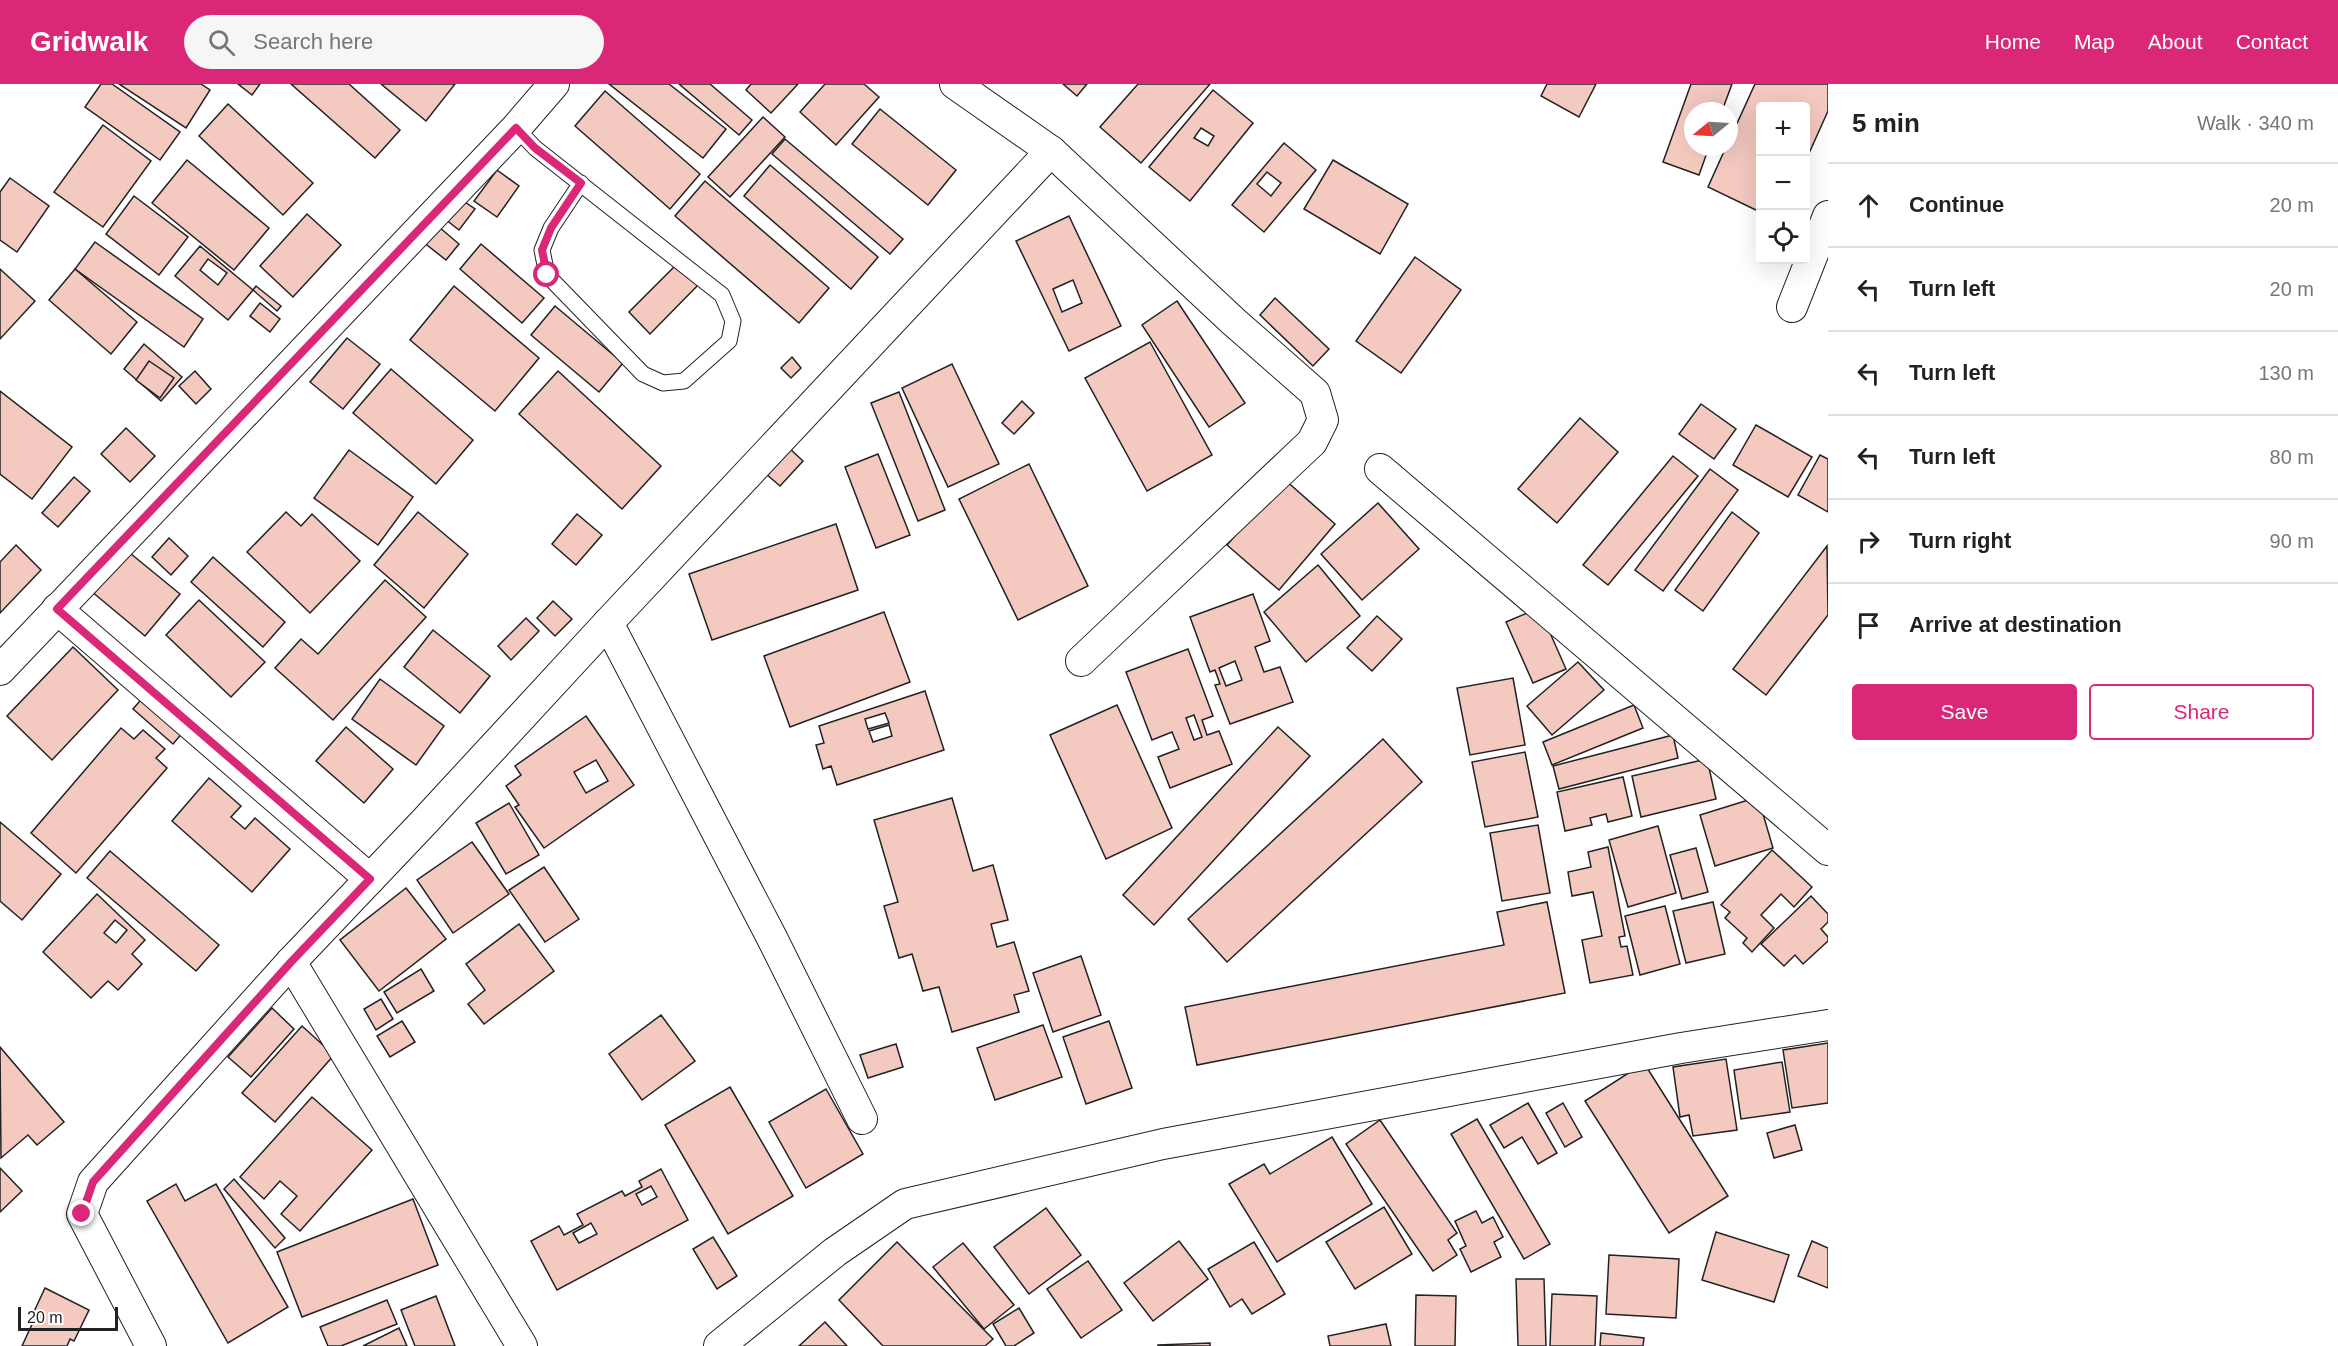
<!DOCTYPE html>
<meta charset="utf-8">
<style>
:root{--surface:#fff;--page:#f6f6f6;--text:#222;--muted:#767676;--line:#e0e0e0;--accent:#db2777}
body{margin:0;font-family:Arial,sans-serif;background:var(--page);color:var(--text)}
.controls{position:absolute;right:18px;top:18px;display:grid;overflow:hidden;border-radius:6px;box-shadow:0 6px 24px #0002}
.controls button{width:54px;height:54px;display:grid;place-items:center;padding:0;border:0;border-bottom:2px solid var(--line);background:var(--surface);color:var(--text);font:30px sans-serif}
.compass{position:absolute;left:1684px;top:18px;width:54px;height:54px;border-radius:50%;background:var(--surface);box-shadow:0 6px 24px #0002;rotate:252deg}
.scale{position:absolute;left:18px;bottom:15px;width:100px;box-sizing:border-box;padding-left:6px;border:3px solid #222;border-top:0;font-size:16px;line-height:21px;white-space:nowrap;color:#222;-webkit-text-stroke:4px #fff;paint-order:stroke}
.stop{position:absolute;width:18px;height:18px;margin:-14px;border:4px solid #db2777;border-radius:50%;background:#fff}
.stop.end{background:#db2777;border-color:#fff;box-shadow:0 2px 6px #0008}
.list{margin:0;padding:0;list-style:none}
h2{display:flex;justify-content:space-between;align-items:center;height:78px;margin:0;padding:0 24px;font-size:26px}
h2 small{font-size:20px;font-weight:400;color:var(--muted)}
.list li{display:grid;grid-template-columns:39px 1fr auto;gap:18px;align-items:center;box-sizing:border-box;height:84px;padding:0 24px;border-top:2px solid var(--line)}
.list b{display:block;font-size:22px;white-space:nowrap}
.list em{font-size:20px;font-style:normal;color:var(--muted)}
.actions{display:flex;gap:12px;padding:18px 24px}
.actions a{flex:1;padding:14px 0;border:2px solid var(--accent);border-radius:6px;text-align:center;font-size:21px;color:var(--accent)}
.actions .main{background:var(--accent);color:#fff}
.icon{flex:none;width:33px;height:33px;fill:none;stroke:currentColor;stroke-width:2;stroke-linecap:round;stroke-linejoin:round}
.map{position:relative;flex:none;width:1828px;height:1262px;overflow:hidden}
header{display:flex;align-items:center;gap:36px;box-sizing:border-box;height:84px;padding:0 30px;background:var(--accent);color:#fff}
header strong{font-size:28px}
nav{display:flex;gap:33px;margin-inline-start:auto;font-size:21px}
.search{width:420px;height:54px;background:var(--page);display:flex;align-items:center;gap:15px;box-sizing:border-box;padding:0 21px;border-radius:33px;color:var(--muted);font-size:22px}
main{display:flex}
aside{flex:1;background:var(--surface)}
.map>svg:first-child{display:block}
.building{fill:#f3c9c0;stroke:#222;stroke-width:1.5;fill-rule:evenodd}
.lines{fill:none;stroke-linecap:round;stroke-linejoin:round}
.lane-casing{stroke:#222;stroke-width:17}
.street-casing{stroke:#222;stroke-width:32}
.lane{stroke:#fff;stroke-width:15}
.street{stroke:#fff;stroke-width:30}
.route{stroke:#db2777;stroke-width:8}
</style>
<header>
<strong>Gridwalk</strong>
<div class="search"><svg class="icon" aria-label="search" viewBox="0 0 24 24"><circle cx="10" cy="10" r="6"/><path d="M15 15l6 6"/></svg>Search here</div>
<nav><a>Home</a><a>Map</a><a>About</a><a>Contact</a></nav>
</header>
<main>
<div class="map">
<svg width="1828" height="1262" viewBox="0 0 1828 1262">
<rect width="100%" height="100%" fill="#fff"/>
<g class="building">
<path d="M101 0H112L180 48 160 76 85 23Z"/>
<path d="M119 0H201L210 6 186 44Z"/>
<path d="M238 0H260L252 11Z"/>
<path d="M291 0H349L400 46 375 74Z"/>
<path d="M381 0H455L426 37Z"/>
<path d="M609 0H669L726 45 703 74Z"/>
<path d="M679 0H710L752 36 739 51Z"/>
<path d="M751 0H798L771 29 746 6Z"/>
<path d="M825 0H864L879 13 836 61 800 28Z"/>
<path d="M1063 0H1087L1077 12Z"/>
<path d="M1138 0H1210L1141 79 1100 43Z"/>
<path d="M1547 0H1596L1579 33 1541 12Z"/>
<path d="M1691 0H1732L1722 27H1693V63H1709L1699 91 1663 78Z"/>
<path d="M1755 0H1828V27L1806 76V22H1760V128L1708 103 1726 63H1729V57Z"/>
<path d="M1213 6 1253 39 1190 117 1149 83ZM1201 44 1214 52 1208 62 1194 54Z"/>
<path d="M605 7 700 90 670 125 575 42Z"/>
<path d="M228 20 313 99 283 131 199 52Z"/>
<path d="M880 25 956 86 928 121 852 60Z"/>
<path d="M763 33 785 53 730 113 708 93Z"/>
<path d="M103 41 151 77 103 143 54 108Z"/>
<path d="M785 55 903 155 890 170 772 70Z"/>
<path d="M1284 59 1316 86 1264 148 1232 121ZM1267 88 1281 99 1271 112 1257 100Z"/>
<path d="M187 76 269 144 234 186 152 119Z"/>
<path d="M1333 76 1408 120 1380 170 1304 125Z"/>
<path d="M770 81 878 173 851 205 744 112Z"/>
<path d="M497 86 519 102 497 133 474 117Z"/>
<path d="M10 94 49 122 17 168 0 156V108Z"/>
<path d="M705 97 829 204 799 239 675 132Z"/>
<path d="M455 111 475 125 459 146 440 131Z"/>
<path d="M134 112 188 153 159 191 106 150Z"/>
<path d="M307 130 341 161 293 213 260 182Z"/>
<path d="M1069 132 1121 242 1069 267 1016 157ZM1073 196 1082 219 1062 228 1053 205Z"/>
<path d="M432 137 459 160 446 176 418 154Z"/>
<path d="M95 158 203 235 184 263 75 185Z"/>
<path d="M481 160 544 214 522 239 460 185Z"/>
<path d="M200 162 253 206 228 236 175 192ZM208 175 227 189 218 201 200 186Z"/>
<path d="M1415 173 1461 206 1401 289 1356 257Z"/>
<path d="M679 178 700 199 650 250 629 228Z"/>
<path d="M0 185 35 217 0 255Z"/>
<path d="M75 185 137 238 111 270 49 216Z"/>
<path d="M256 202 281 222 277 227 253 206Z"/>
<path d="M454 202 539 274 495 327 410 256Z"/>
<path d="M1275 214 1329 265 1313 282 1260 231Z"/>
<path d="M1177 217 1245 319 1209 343 1142 241Z"/>
<path d="M260 219 280 235 270 248 250 232Z"/>
<path d="M555 222 623 279 599 308 531 251Z"/>
<path d="M347 254 380 280 343 325 310 298Z"/>
<path d="M1150 258 1212 371 1147 407 1085 294Z"/>
<path d="M144 260 182 293 161 317 124 285Z"/>
<path d="M792 273 801 284 791 294 781 284Z"/>
<path d="M149 277 174 294 160 314 136 296Z"/>
<path d="M952 280 999 380 948 403 902 304Z"/>
<path d="M391 285 473 356 436 400 353 329Z"/>
<path d="M195 287 211 305 196 320 179 302Z"/>
<path d="M558 287 661 382 622 425 519 330Z"/>
<path d="M0 307 72 363 32 415 0 390Z"/>
<path d="M899 308 945 426 918 437 871 319Z"/>
<path d="M1022 317 1034 329 1014 350 1002 339Z"/>
<path d="M1701 320 1736 345 1714 375 1679 350Z"/>
<path d="M1580 334 1618 368 1557 439 1518 405Z"/>
<path d="M1756 341 1812 373 1788 413 1733 381Z"/>
<path d="M126 344 155 372 130 398 101 370Z"/>
<path d="M788 363 803 377 780 402 765 389Z"/>
<path d="M349 366 413 413 378 461 314 414Z"/>
<path d="M878 370 910 451 876 464 845 383Z"/>
<path d="M1820 371 1828 375V428L1798 411Z"/>
<path d="M1673 372 1698 392 1608 501 1583 481Z"/>
<path d="M1029 380 1088 502 1018 536 959 415Z"/>
<path d="M1710 385 1738 406 1663 507 1635 486Z"/>
<path d="M74 393 90 407 58 443 42 429Z"/>
<path d="M1284 395 1335 440 1279 506 1227 461Z"/>
<path d="M1378 419 1419 465 1362 516 1321 470Z"/>
<path d="M286 428 301 442 312 430 360 477 310 529 247 468Z"/>
<path d="M418 428 468 470 424 524 374 481Z"/>
<path d="M1732 428 1759 449 1703 527 1675 506Z"/>
<path d="M577 430 602 451 576 481 552 460Z"/>
<path d="M836 440 858 506 712 556 689 490Z"/>
<path d="M169 454 188 472 171 491 152 473Z"/>
<path d="M16 461 41 486 0 529V478Z"/>
<path d="M1827 462 1828 531 1766 611 1733 585Z"/>
<path d="M125 465 180 510 145 552 91 507Z"/>
<path d="M213 473 285 538 263 563 191 498Z"/>
<path d="M1318 481 1360 532 1306 578 1264 528Z"/>
<path d="M385 496 426 533 333 636 275 584 301 555 318 570Z"/>
<path d="M1253 510 1270 557 1255 563 1264 588 1280 583 1293 618 1230 640 1215 601 1220 600 1215 586 1210 588 1190 533ZM1235 577 1242 596 1226 602 1219 584Z"/>
<path d="M199 516 265 578 231 613 166 551Z"/>
<path d="M553 517 572 535 555 552 537 534Z"/>
<path d="M1539 524 1566 585 1533 599 1506 538Z"/>
<path d="M884 528 910 598 790 643 764 572Z"/>
<path d="M1377 532 1402 555 1372 587 1347 564Z"/>
<path d="M526 534 539 547 511 576 498 562Z"/>
<path d="M433 546 490 592 460 629 404 583Z"/>
<path d="M73 563 118 606 52 676 7 632Z"/>
<path d="M1188 565 1213 632 1202 636 1207 651 1219 647 1232 680 1170 704 1158 673 1179 665 1172 648 1152 656 1126 588ZM1194 631 1202 653 1194 656 1186 634Z"/>
<path d="M1578 578 1604 606 1552 651 1527 622Z"/>
<path d="M1513 594 1525 661 1470 671 1457 604Z"/>
<path d="M380 595 444 642 416 681 352 635Z"/>
<path d="M925 607 944 666 837 701 831 682 823 685 816 661 824 659 819 642ZM885 629 889 639 868 645 865 635ZM889 641 892 652 873 658 869 647Z"/>
<path d="M145 611 184 647 173 660 133 625Z"/>
<path d="M1117 621 1172 744 1106 775 1050 651Z"/>
<path d="M1634 621 1643 644 1552 681 1543 658Z"/>
<path d="M586 632 634 701 544 764 515 723 519 721 506 702 521 691 515 682ZM596 676 608 697 586 709 574 688Z"/>
<path d="M346 643 393 685 364 719 316 677Z"/>
<path d="M1278 643 1310 672 1154 841 1123 811Z"/>
<path d="M121 644 134 655 143 646 165 665 156 674 167 684 76 789 31 749Z"/>
<path d="M1673 651 1678 674 1559 705 1553 682Z"/>
<path d="M1383 655 1422 698 1227 878 1188 835Z"/>
<path d="M1525 668 1538 733 1485 743 1472 678Z"/>
<path d="M1707 675 1716 715 1641 733 1632 692Z"/>
<path d="M1623 693 1632 732 1608 738 1606 730 1590 734 1592 741 1565 747 1557 708Z"/>
<path d="M209 694 241 722 231 733 245 745 255 734 290 765 252 808 172 737Z"/>
<path d="M1758 713 1773 764 1715 782 1700 731Z"/>
<path d="M952 714 973 787 993 781 1008 836 991 840 997 863 1014 858 1029 907 1014 911 1019 928 952 948 939 903 923 907 912 870 899 874 884 822 898 818 874 736Z"/>
<path d="M509 719 539 771 506 790 476 739Z"/>
<path d="M0 738 61 790 22 836 0 817Z"/>
<path d="M1538 741 1550 809 1502 817 1490 749Z"/>
<path d="M1658 742 1676 809 1628 823 1609 756Z"/>
<path d="M472 758 509 810 453 849 417 796Z"/>
<path d="M1608 763 1625 852 1619 853 1621 863 1627 862 1633 891 1590 899 1582 856 1602 852 1593 808 1572 812 1568 788 1591 783 1588 768Z"/>
<path d="M1696 764 1708 808 1682 815 1670 771Z"/>
<path d="M1772 766 1812 803 1794 823 1781 810 1761 831 1774 844 1752 868 1743 859 1747 854 1725 834 1730 828 1721 821Z"/>
<path d="M110 767 219 861 196 887 87 794Z"/>
<path d="M544 783 579 835 545 858 509 806Z"/>
<path d="M406 804 446 855 379 907 340 856Z"/>
<path d="M97 810 145 856 132 870 142 880 118 906 108 897 91 914 43 868ZM115 836 127 846 116 859 104 849Z"/>
<path d="M1811 812 1828 830V838L1821 845 1828 853V857L1803 880 1795 871 1784 882 1761 860Z"/>
<path d="M1547 818 1565 909 1197 981 1185 923 1504 861 1497 828Z"/>
<path d="M1713 818 1725 870 1686 879 1673 827Z"/>
<path d="M1665 822 1680 880 1640 891 1625 832Z"/>
<path d="M519 840 554 887 484 940 468 920 485 906 466 880Z"/>
<path d="M1081 872 1101 931 1053 948 1033 889Z"/>
<path d="M421 885 434 907 397 929 384 908Z"/>
<path d="M381 915 393 935 376 946 364 925Z"/>
<path d="M272 924 294 945 251 993 228 973Z"/>
<path d="M661 931 695 977 642 1016 609 970Z"/>
<path d="M402 937 415 958 390 973 377 952Z"/>
<path d="M1109 937 1132 1004 1086 1020 1063 953Z"/>
<path d="M1043 941 1062 993 995 1016 977 964Z"/>
<path d="M302 942 334 971 275 1038 242 1009Z"/>
<path d="M1828 959V1019L1792 1024 1783 966Z"/>
<path d="M896 960 903 983 868 994 860 971Z"/>
<path d="M0 963 64 1038 37 1061 28 1051 1 1074Z"/>
<path d="M1726 975 1737 1046 1693 1052 1689 1031 1680 1033 1673 983Z"/>
<path d="M1782 978 1790 1028 1741 1035 1734 986Z"/>
<path d="M1644 979 1728 1112 1669 1149 1585 1017Z"/>
<path d="M730 1003 793 1112 728 1150 665 1041Z"/>
<path d="M826 1005 863 1070 806 1104 769 1038Z"/>
<path d="M312 1013 372 1066 300 1147 281 1130 297 1112 280 1097 264 1115 240 1093Z"/>
<path d="M1528 1019 1557 1069 1538 1080 1522 1053 1504 1064 1490 1041Z"/>
<path d="M1563 1019 1582 1053 1565 1063 1546 1029Z"/>
<path d="M1477 1035 1550 1160 1524 1175 1451 1050Z"/>
<path d="M1380 1036 1457 1149 1448 1156 1457 1171 1433 1187 1346 1060Z"/>
<path d="M1795 1041 1802 1066 1774 1074 1767 1049Z"/>
<path d="M1332 1053 1372 1120 1277 1178 1229 1100 1264 1080 1270 1090Z"/>
<path d="M0 1084 22 1107 0 1128Z"/>
<path d="M661 1085 688 1136 557 1206 531 1157 559 1142 564 1151 583 1141 577 1130 622 1107 625 1112 642 1103 639 1097ZM651 1102 657 1113 642 1121 636 1110ZM591 1139 597 1150 579 1159 573 1149Z"/>
<path d="M234 1095 285 1154 275 1164 224 1105Z"/>
<path d="M176 1100 185 1117 216 1100 288 1223 228 1259 147 1117Z"/>
<path d="M413 1115 438 1181 302 1233 277 1168Z"/>
<path d="M1384 1123 1412 1170 1355 1205 1326 1158Z"/>
<path d="M1046 1124 1081 1171 1029 1210 994 1163Z"/>
<path d="M1476 1127 1482 1139 1493 1133 1503 1153 1494 1158 1501 1173 1471 1188 1460 1165 1466 1162 1455 1137Z"/>
<path d="M1716 1148 1789 1171 1774 1218 1702 1196Z"/>
<path d="M713 1153 737 1192 717 1205 693 1165Z"/>
<path d="M1179 1157 1208 1195 1153 1237 1124 1199Z"/>
<path d="M1812 1157 1828 1164V1204L1798 1192Z"/>
<path d="M897 1158 993 1255 985 1262H883L839 1216Z"/>
<path d="M1254 1158 1285 1210 1252 1230 1242 1215 1230 1223 1208 1185Z"/>
<path d="M963 1159 1014 1221 984 1245 933 1183Z"/>
<path d="M1609 1171 1679 1175 1676 1234 1606 1230Z"/>
<path d="M1088 1177 1122 1226 1081 1254 1047 1205Z"/>
<path d="M1516 1195H1544L1546 1262H1518Z"/>
<path d="M45 1204 89 1226 74 1257 70 1255 67 1262H22L34 1236 31 1234Z"/>
<path d="M1552 1210 1597 1212 1595 1262H1550Z"/>
<path d="M1416 1211 1456 1212 1455 1262H1415Z"/>
<path d="M436 1212 455 1262H415L401 1226Z"/>
<path d="M387 1216 397 1240 341 1262H328L320 1243Z"/>
<path d="M1019 1224 1034 1249 1014 1262H1006L993 1240Z"/>
<path d="M825 1238 847 1262H799Z"/>
<path d="M1386 1240 1391 1262H1330L1328 1252Z"/>
<path d="M399 1244 407 1262H363Z"/>
<path d="M1601 1249 1644 1254 1643 1262H1600Z"/>
<path d="M1210 1259V1262H1158V1261Z"/>
</g>
<g class="lines">
<defs>
<path id="lane" d="M516 44 535 64 722 211 733 237 729 257 684 297 663 299 643 290 547 191 542 166 551 144 581 99"/>
<g id="street">
<path d="M955 0 1051 67 1234 238 1315 309 1323 336 1312 358 1081 577"/>
<path d="M1792 223 1828 132"/>
<path d="M1380 385 1828 766"/>
<path d="M57 525 370 795"/>
<path d="M608 539 772 854 862 1035"/>
<path d="M0 586 516 44 554 0"/>
<path d="M291 878 522 1262"/>
<path d="M151 1262 82 1130 93 1098 291 878 426 736 608 539 1051 67"/>
<path d="M719 1262 835 1168 905 1120 1163 1060 1681 964 1828 941"/>
</g>
</defs>
<use href="#lane" class="lane-casing"/>
<use href="#street" class="street-casing"/>
<use href="#lane" class="lane"/>
<use href="#street" class="street"/>
</g>
<g class="lines">
<path class="route" d="M82 1130 93 1098 291 878 370 795 57 525 516 44 535 64 581 99 551 144 542 166 547 191"/>
</g>
</svg>
<div class="controls">
<button>+</button>
<button>−</button>
<button><svg class="icon" aria-label="locate" viewBox="0 0 24 24"><circle cx="12" cy="12" r="6"/><path d="M12 2v4M12 18v4M2 12h4M18 12h4"/></svg></button>
</div>
<svg class="compass" viewBox="-18 -18 36 36"><path d="M0-13l5 13h-10z" fill="#e53935"/><path d="M0 13l5-13h-10z" fill="#767676"/></svg>
<div class="scale">20 m</div>
<div class="stop" style="left:547px;top:191px"></div>
<div class="stop end" style="left:82px;top:1130px"></div>
</div>
<aside>
<h2>5 min<small>Walk · 340 m</small></h2>
<ul class="list">
<li><svg class="icon" aria-label="ahead" viewBox="0 0 24 24"><path d="M12 20V5M6 11l6-6 6 6"/></svg><div><b>Continue</b></div><em>20 m</em></li>
<li><svg class="icon" aria-label="left" viewBox="0 0 24 24"><path d="M17 20v-9H6M10 6l-5 5 5 5"/></svg><div><b>Turn left</b></div><em>20 m</em></li>
<li><svg class="icon" aria-label="left" viewBox="0 0 24 24"><path d="M17 20v-9H6M10 6l-5 5 5 5"/></svg><div><b>Turn left</b></div><em>130 m</em></li>
<li><svg class="icon" aria-label="left" viewBox="0 0 24 24"><path d="M17 20v-9H6M10 6l-5 5 5 5"/></svg><div><b>Turn left</b></div><em>80 m</em></li>
<li><svg class="icon" aria-label="right" viewBox="0 0 24 24"><path d="M7 20v-9h11M14 6l5 5-5 5"/></svg><div><b>Turn right</b></div><em>90 m</em></li>
<li><svg class="icon" aria-label="arrive" viewBox="0 0 24 24"><path d="M6 21V4h12l-3 4 3 4H6"/></svg><div><b>Arrive at destination</b></div></li>
</ul>
<div class="actions"><a class="main">Save</a><a>Share</a></div>
</aside>
</main>
